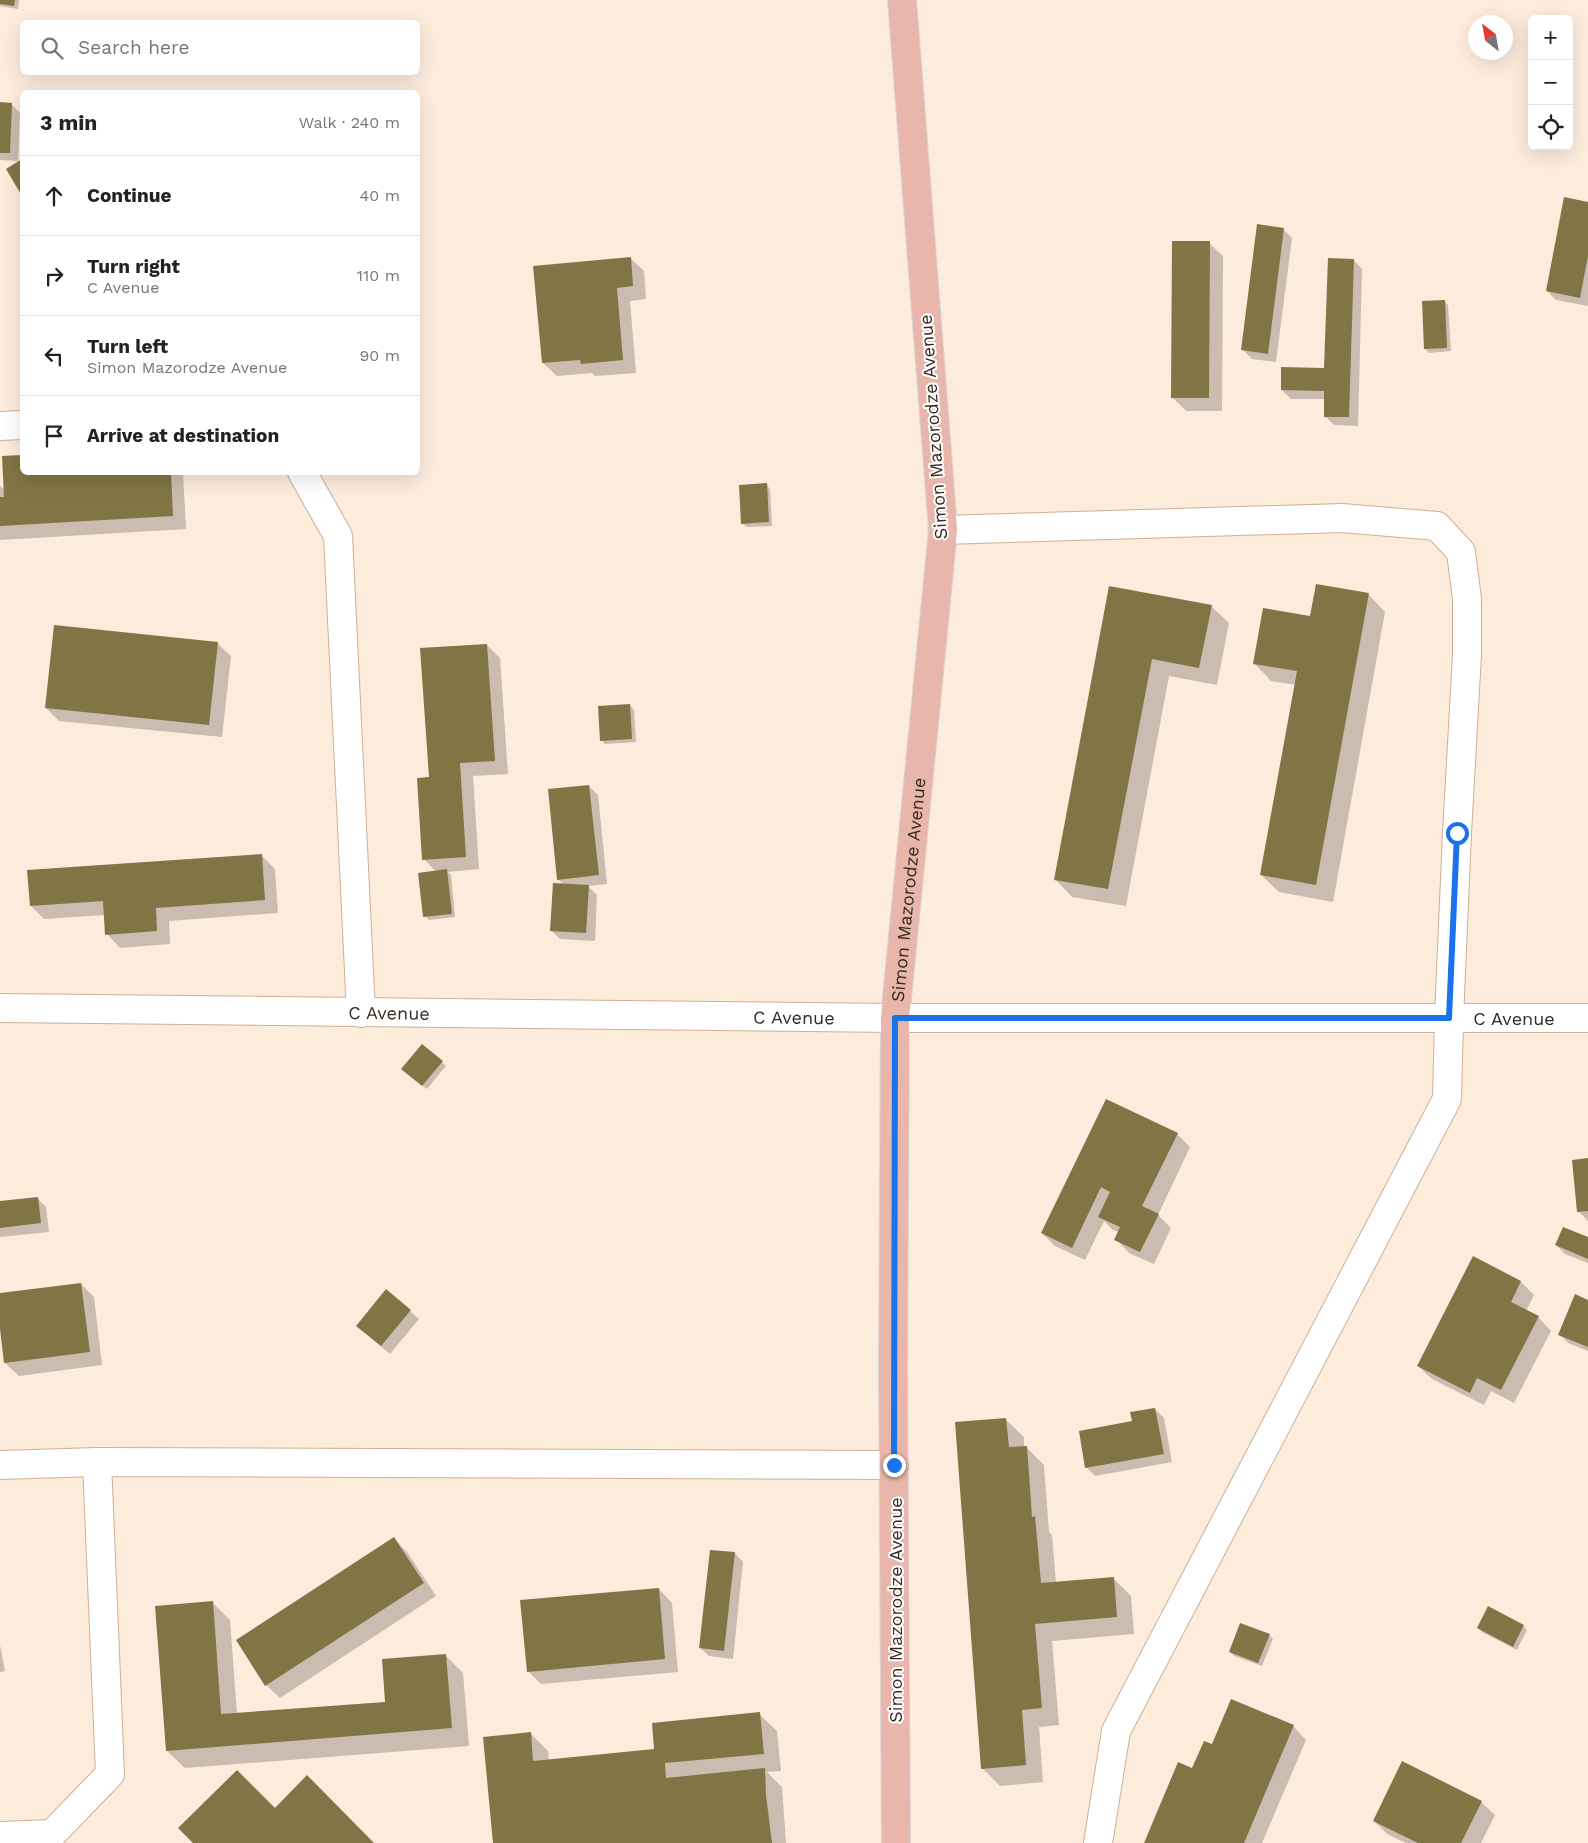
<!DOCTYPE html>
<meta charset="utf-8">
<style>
:root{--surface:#fff;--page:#f6f6f6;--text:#222;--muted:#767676;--line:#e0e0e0}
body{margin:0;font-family:"Work Sans",sans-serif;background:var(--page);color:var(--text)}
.controls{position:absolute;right:15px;top:15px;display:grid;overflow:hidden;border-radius:8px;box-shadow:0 5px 20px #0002}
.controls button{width:45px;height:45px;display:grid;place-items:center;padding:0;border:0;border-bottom:1px solid var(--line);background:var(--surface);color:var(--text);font:25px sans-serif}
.compass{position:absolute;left:1468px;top:15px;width:45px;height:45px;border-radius:50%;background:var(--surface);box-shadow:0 5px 20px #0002;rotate:329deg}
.stop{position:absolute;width:15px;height:15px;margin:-11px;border:4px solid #1a73e8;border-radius:50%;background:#fff}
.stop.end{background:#1a73e8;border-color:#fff;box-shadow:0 1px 5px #0008}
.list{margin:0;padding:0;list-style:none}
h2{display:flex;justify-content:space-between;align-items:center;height:65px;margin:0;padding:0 20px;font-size:21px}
h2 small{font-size:16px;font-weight:400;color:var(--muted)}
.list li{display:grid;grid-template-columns:32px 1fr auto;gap:15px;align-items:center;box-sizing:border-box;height:80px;padding:0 20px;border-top:1px solid var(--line)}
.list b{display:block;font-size:19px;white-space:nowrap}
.list p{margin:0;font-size:16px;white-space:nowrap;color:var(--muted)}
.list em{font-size:16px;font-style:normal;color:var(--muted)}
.icon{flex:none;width:28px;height:28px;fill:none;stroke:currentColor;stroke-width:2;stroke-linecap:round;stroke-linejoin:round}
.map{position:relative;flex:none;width:1588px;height:1843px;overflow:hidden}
.search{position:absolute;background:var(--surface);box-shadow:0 5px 20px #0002;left:20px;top:20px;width:400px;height:55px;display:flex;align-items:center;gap:12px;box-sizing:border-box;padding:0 18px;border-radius:8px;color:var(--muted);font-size:19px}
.panel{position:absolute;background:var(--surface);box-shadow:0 5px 20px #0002;left:20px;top:90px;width:400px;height:385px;border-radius:8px}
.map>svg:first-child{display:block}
.shadow{fill:#0003}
.building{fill:#817545}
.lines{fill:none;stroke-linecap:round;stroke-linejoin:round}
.minor-casing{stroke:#cbb097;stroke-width:30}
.major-casing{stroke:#d7d4d3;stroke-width:30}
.minor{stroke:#fff;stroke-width:28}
.major{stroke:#e9b6ab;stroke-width:28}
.route{stroke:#1a73e8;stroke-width:6}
.labels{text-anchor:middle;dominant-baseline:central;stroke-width:4;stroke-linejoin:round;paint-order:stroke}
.street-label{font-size:18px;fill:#352a21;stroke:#fff}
</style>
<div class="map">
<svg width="1588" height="1843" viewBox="0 0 1588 1843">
<rect width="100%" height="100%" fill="#fdebdc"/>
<g class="shadow">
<path d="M0 0H19L18 9 0 6Z"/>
<path d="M0 103 11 104 20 113 18 161 0 160Z"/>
<path d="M22 160V194L8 170Z"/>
<path d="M1588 203V306L1556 300 1547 291Z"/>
<path d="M1283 229 1292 238 1276 362 1252 359 1243 350Z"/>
<path d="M1209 243 1223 256 1222 411H1186L1173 398Z"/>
<path d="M630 258 644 271 646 299 630 301 636 373 595 376 592 373 557 376 543 363Z"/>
<path d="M1354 260 1362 269 1358 426 1334 425 1325 416V399H1291L1282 390 1325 369Z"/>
<path d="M1444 301 1448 305 1451 351 1429 353 1425 349Z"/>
<path d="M22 456V472H183L186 529 0 540V486L5 490 3 457Z"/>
<path d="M766 484 770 489 772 526 747 527 742 523Z"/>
<path d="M1110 587 1211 606 1229 623 1217 685 1169 676 1126 906 1072 897 1055 879Z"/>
<path d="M1368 594 1385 612 1333 902 1279 892 1261 875 1296 685 1271 681 1254 663 1311 618Z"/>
<path d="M217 643 231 656 222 737 59 721 46 708Z"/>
<path d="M487 645 500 658 508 774 473 776 479 869 448 872 451 875 455 917 429 920 425 916 436 872 424 859 430 778Z"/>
<path d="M630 705 634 710 636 742 605 744 601 740Z"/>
<path d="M589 786 598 795 607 884 588 886 597 895 595 941 560 939 551 930 564 885 558 879Z"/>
<path d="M262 856 275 869 278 913 169 921 170 944 120 948 107 934 105 915 44 919 31 906Z"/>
<path d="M422 1045 446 1066 427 1089 406 1073Z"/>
<path d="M1107 1100 1177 1134 1190 1147 1158 1215 1171 1228 1154 1264 1129 1253 1116 1239 1119 1232 1113 1230 1104 1221 1085 1260 1055 1246 1042 1233Z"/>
<path d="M1588 1160V1221L1578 1211Z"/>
<path d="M38 1199 46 1207 49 1232 0 1237V1203Z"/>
<path d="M1588 1239V1263L1565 1254 1556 1245Z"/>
<path d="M1473 1258 1521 1282 1534 1295 1526 1311 1538 1317 1551 1331 1514 1403 1491 1391 1484 1405 1432 1379 1418 1366Z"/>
<path d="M81 1284 94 1297 102 1365 19 1376 5 1363 0 1319V1294Z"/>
<path d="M1588 1301V1351L1568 1343 1560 1334Z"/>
<path d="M410 1311 419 1319 390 1354 357 1326Z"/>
<path d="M1155 1409 1164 1418 1172 1462 1095 1476 1086 1467Z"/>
<path d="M1006 1420 1024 1437V1447H1026L1044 1465 1049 1532 1052 1535 1056 1583 1114 1579 1131 1596 1134 1634 1052 1641 1059 1725 1039 1727 1043 1782 1000 1786 982 1768Z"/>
<path d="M394 1539 407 1552 436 1596 280 1698 266 1685 238 1640Z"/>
<path d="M735 1553 743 1562 733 1659 709 1656 700 1648Z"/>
<path d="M659 1589 672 1603 678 1672 541 1684 528 1671Z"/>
<path d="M213 1603 230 1620 237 1714 386 1703 446 1656 463 1673 469 1746 185 1768 167 1751Z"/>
<path d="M1523 1626 1527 1630 1517 1650 1482 1632 1478 1628Z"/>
<path d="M1269 1635 1273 1639 1262 1666 1234 1656 1230 1652Z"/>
<path d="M0 1645 5 1671 0 1672Z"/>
<path d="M759 1714 777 1731 781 1771 767 1772 782 1787 786 1843H494L530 1733 548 1751 549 1761 656 1750Z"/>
<path d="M1293 1726 1306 1740 1262 1843H1145L1193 1769 1212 1746Z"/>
<path d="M1481 1802 1495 1815 1481 1843H1406L1387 1834 1374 1821Z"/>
</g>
<g class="building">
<path d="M0 0H15L14 6 0 4Z"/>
<path d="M0 102 12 103 10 153H0Z"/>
<path d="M22 159V196L6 169Z"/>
<path d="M1564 197 1588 202V256L1580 298 1546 291Z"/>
<path d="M1257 224 1284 228 1268 354 1241 350Z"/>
<path d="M1172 241H1210L1209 398H1171Z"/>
<path d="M631 257 633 286 617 288 623 360 581 364 580 360 542 363 533 266Z"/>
<path d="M1328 258 1354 259 1349 417H1324V391L1281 390V367L1324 368Z"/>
<path d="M1445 300 1447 348 1424 349 1422 301Z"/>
<path d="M22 455V472H171L173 516 0 526V497H4L2 456Z"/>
<path d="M767 483 769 522 741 524 739 485Z"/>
<path d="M1316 584 1369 593 1316 885 1260 875 1297 671 1253 664 1263 608 1310 616Z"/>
<path d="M1109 586 1212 605 1199 668 1152 659 1108 889 1054 880Z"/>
<path d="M54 625 218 642 209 725 45 708Z"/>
<path d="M487 644 495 761 460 763 466 857 422 860 417 778 429 777 420 648Z"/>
<path d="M630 704 632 739 600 741 598 706Z"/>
<path d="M589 785 599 875 557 880 548 789Z"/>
<path d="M262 854 265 900 156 908 157 931 105 935 103 901 30 906 27 870Z"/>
<path d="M447 869 452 914 423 917 418 873Z"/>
<path d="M553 883 589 885 586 933 550 931Z"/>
<path d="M422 1044 443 1061 422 1086 401 1069Z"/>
<path d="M1106 1099 1178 1133 1142 1206 1159 1214 1140 1252 1114 1240 1120 1227 1098 1217 1110 1192 1101 1187 1072 1248 1041 1233Z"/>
<path d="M1588 1158V1211L1577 1212 1572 1160Z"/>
<path d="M38 1197 41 1223 0 1228V1201Z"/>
<path d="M1563 1227 1588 1237V1259L1555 1245Z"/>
<path d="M1473 1256 1521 1281 1511 1302 1539 1316 1501 1390 1477 1378 1470 1393 1417 1366Z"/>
<path d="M81 1283 90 1352 4 1363 0 1329V1293Z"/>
<path d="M386 1289 411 1310 381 1346 356 1326Z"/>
<path d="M1575 1294 1588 1300V1347L1558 1335Z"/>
<path d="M1155 1408 1164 1454 1085 1468 1079 1431 1132 1421 1130 1412Z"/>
<path d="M1006 1418 1009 1447 1027 1446 1032 1517 1035 1516 1041 1583 1114 1577 1117 1617 1035 1624 1042 1708 1022 1710 1026 1765 981 1769 955 1422Z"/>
<path d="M394 1537 424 1583 265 1686 236 1640Z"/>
<path d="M710 1550 735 1552 724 1651 699 1648Z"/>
<path d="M659 1588 665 1659 527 1672 520 1600Z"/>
<path d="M213 1601 221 1714 385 1702 382 1659 446 1654 452 1728 166 1751 155 1606Z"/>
<path d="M1488 1606 1524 1625 1513 1647 1477 1628Z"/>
<path d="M1240 1623 1270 1634 1258 1663 1229 1652Z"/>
<path d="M1231 1699 1294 1725 1244 1843H1144L1178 1762 1192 1768 1204 1741 1212 1744Z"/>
<path d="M760 1712 764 1754 665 1763 666 1778 765 1768 766 1795 772 1843H493L483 1737 531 1732 533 1761 654 1749 652 1723Z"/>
<path d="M1402 1761 1482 1801 1461 1843H1418L1373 1821Z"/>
<path d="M237 1770 275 1808 307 1775 374 1843H193L178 1828Z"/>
</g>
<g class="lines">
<defs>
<g id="minor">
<path d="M0 426 22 425"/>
<path d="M302 472 338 536 361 1013"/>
<path d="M943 530 1342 518 1437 526 1461 552 1467 599V655L1457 833 1449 1018 1447 1099 1116 1731 1098 1843"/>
<path id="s1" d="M0 1008 895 1018H1588"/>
<path d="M0 1465 97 1462 894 1465"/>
<path d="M0 1836 52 1834 110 1774 97 1462"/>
</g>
<g id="major">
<path id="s2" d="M896 1843 893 1370 895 1018 943 530 902 0"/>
</g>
</defs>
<use href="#minor" class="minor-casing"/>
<use href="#major" class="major-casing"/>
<use href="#minor" class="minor"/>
<use href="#major" class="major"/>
</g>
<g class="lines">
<path class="route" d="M894 1465 895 1018H1449L1457 833"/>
</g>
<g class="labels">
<g class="street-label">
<text transform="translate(933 427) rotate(-94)">Simon Mazorodze Avenue</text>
<text stroke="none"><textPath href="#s2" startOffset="954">Simon Mazorodze Avenue</textPath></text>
<text stroke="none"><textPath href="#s1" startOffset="389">C Avenue</textPath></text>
<text stroke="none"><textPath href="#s1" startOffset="794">C Avenue</textPath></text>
<text stroke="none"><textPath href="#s1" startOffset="1514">C Avenue</textPath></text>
<text transform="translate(895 1610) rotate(-90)">Simon Mazorodze Avenue</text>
</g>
</g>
</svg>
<div class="controls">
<button>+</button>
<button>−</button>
<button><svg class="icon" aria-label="locate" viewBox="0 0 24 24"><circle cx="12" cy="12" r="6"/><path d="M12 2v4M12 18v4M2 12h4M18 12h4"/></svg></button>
</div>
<svg class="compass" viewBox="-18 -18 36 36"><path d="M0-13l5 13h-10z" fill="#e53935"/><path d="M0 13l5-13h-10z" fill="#767676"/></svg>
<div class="stop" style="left:1457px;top:833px"></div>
<div class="stop end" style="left:894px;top:1465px"></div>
<div class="search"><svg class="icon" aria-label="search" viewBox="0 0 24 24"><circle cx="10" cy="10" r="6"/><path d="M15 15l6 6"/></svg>Search here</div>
<section class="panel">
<h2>3 min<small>Walk · 240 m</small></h2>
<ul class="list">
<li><svg class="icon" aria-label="ahead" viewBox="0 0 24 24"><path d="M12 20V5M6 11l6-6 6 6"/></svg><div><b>Continue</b></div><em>40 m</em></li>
<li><svg class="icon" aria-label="right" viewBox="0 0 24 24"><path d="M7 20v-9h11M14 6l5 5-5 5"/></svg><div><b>Turn right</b><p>C Avenue</p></div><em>110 m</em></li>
<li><svg class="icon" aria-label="left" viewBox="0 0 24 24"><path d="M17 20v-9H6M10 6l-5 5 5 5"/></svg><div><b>Turn left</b><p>Simon Mazorodze Avenue</p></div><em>90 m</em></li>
<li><svg class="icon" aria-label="arrive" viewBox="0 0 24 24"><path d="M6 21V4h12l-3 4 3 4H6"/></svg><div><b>Arrive at destination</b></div></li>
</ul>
</section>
</div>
